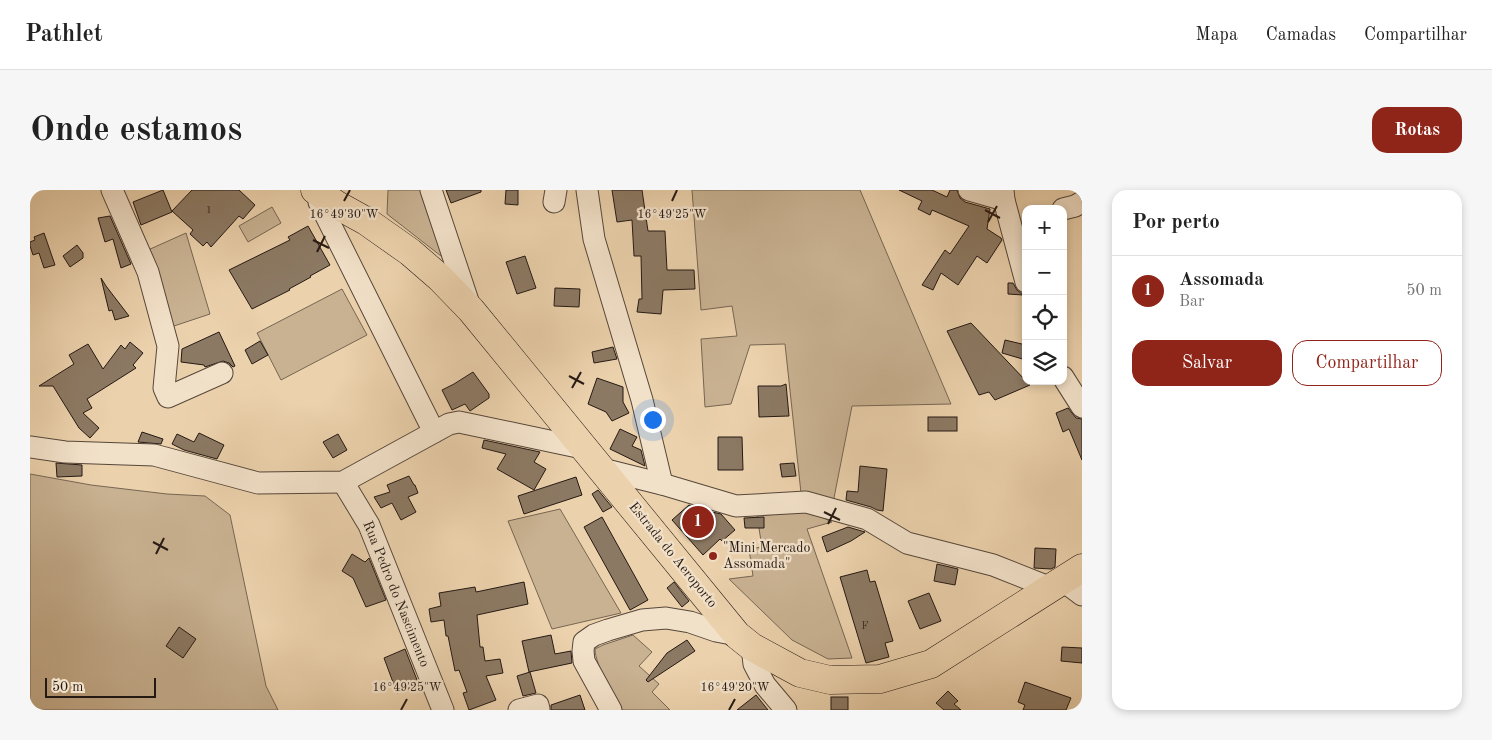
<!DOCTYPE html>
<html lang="pt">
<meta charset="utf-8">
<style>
:root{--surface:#fff;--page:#f6f6f6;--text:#222;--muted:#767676;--line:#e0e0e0;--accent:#8f2418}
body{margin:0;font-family:"Old Standard TT",serif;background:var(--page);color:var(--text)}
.controls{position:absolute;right:15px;top:15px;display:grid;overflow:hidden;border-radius:10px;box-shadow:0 2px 8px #0003}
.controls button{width:45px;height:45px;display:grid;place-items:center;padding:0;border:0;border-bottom:1px solid var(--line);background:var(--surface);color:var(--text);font:25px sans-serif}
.scale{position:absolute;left:15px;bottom:12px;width:111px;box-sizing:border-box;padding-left:5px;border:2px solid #251914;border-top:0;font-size:14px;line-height:18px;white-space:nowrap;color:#251914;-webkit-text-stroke:4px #f2e1c9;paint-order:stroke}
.you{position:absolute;left:622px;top:229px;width:18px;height:18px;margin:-12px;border:4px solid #fff;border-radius:50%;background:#1a73e8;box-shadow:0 0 0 8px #1a73e833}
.badge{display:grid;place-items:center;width:32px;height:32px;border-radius:50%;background:var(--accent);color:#fff;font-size:16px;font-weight:700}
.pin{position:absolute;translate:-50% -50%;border:2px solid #fff;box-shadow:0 1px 5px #0006}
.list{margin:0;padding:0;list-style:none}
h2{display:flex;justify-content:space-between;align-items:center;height:65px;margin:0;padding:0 20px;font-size:21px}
h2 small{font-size:16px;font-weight:400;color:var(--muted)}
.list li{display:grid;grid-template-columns:32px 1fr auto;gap:15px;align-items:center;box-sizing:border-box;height:70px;padding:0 20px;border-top:1px solid var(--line)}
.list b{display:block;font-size:19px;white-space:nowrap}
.list p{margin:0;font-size:16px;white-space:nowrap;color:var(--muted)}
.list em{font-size:16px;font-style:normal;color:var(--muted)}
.actions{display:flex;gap:10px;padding:15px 20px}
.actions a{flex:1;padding:11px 0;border:1px solid var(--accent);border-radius:15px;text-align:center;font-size:18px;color:var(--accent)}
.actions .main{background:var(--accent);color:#fff}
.icon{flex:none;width:28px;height:28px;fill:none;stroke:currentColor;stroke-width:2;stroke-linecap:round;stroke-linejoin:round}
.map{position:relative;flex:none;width:1052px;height:520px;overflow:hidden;border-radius:15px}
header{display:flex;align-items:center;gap:30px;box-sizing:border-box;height:70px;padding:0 25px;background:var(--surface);border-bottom:1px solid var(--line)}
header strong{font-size:24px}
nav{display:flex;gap:28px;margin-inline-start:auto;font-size:18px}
.intro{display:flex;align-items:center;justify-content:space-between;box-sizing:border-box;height:120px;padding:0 30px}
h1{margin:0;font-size:35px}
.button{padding:12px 22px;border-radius:15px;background:var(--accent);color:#fff;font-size:18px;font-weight:700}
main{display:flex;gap:30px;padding:0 30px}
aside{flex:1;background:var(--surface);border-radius:15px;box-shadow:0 2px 8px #0003}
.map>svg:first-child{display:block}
.green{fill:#c9b292;stroke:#776653}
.building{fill:#8c7963;stroke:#251914}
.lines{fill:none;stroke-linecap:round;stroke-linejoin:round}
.minor-casing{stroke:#56473a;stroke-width:23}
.major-casing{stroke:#251914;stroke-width:29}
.minor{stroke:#f2e1c9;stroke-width:21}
.major{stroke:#ebd1ac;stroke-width:28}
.ticks{fill:none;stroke:#251914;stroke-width:2}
.poi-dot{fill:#8f2418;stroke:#f2e1c9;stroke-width:2}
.labels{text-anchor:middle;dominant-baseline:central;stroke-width:4.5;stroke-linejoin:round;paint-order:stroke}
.number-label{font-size:11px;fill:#3f3128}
.poi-label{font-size:14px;fill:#251914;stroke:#f2e1c9;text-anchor:start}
.street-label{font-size:14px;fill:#251914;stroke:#f2e1c9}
.ticks-label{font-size:12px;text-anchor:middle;fill:#251914;stroke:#f2e1c9;stroke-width:4.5;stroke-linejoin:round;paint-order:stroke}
</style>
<header>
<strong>Pathlet</strong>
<nav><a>Mapa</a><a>Camadas</a><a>Compartilhar</a></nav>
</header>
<div class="intro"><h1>Onde estamos</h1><a class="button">Rotas</a></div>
<main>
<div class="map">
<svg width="1052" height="520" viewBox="0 0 1052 520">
<rect width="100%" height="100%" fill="#ebd1ac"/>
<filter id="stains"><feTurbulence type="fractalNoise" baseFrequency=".004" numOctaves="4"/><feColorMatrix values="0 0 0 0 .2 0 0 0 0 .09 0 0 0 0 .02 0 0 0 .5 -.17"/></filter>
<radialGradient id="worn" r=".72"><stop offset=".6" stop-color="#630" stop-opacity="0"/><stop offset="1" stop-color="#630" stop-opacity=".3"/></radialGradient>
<g class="green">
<path d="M358 0H394L420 73 357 24Z"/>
<path d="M662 0H830L921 214 822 216 803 313 771 303 755 154 720 155 701 214 675 217 671 149 707 146 702 116 671 120Z"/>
<path d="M242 17 251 33 218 52 209 36Z"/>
<path d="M156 43 180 124 141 137 118 60Z"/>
<path d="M312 99 337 145 251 190 227 143Z"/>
<path d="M0 284 61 295 137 304 175 306 200 325 236 496 248 520H0Z"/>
<path d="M530 319 591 423 522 439 478 331Z"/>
<path d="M778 321 802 332 777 339 822 468 798 469 762 450 699 389 723 386 719 359 732 357 727 326Z"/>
<path d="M603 445 622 462 609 476 629 494 622 502 640 520H592C584 505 565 475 565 459L573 455Z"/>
</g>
<g class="building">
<path d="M133 0 142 22 111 35 103 12Z"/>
<path d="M162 0H209L225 15 213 29 209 26 181 57 177 52 173 56 160 44 163 40 142 21Z"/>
<path d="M416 0H451V2L421 13Z"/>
<path d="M476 0H488V15L475 14Z"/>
<path d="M582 0H612L618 41H635L637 80H664L665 99 633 100 631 124 607 122 609 109H612L611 66H604L602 30 587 32Z"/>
<path d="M869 0H902L917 7 920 0H927L930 8 935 12 960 19 957 39 971 48 972 50 957 73 947 66 928 95 911 83 903 100 892 95 915 60 920 64 939 36 902 20 900 25 888 19 892 11Z"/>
<path d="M80 26 101 74 91 78 83 49 75 52 68 28Z"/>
<path d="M278 36 300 75 280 86 281 87 259 99 260 100 222 119 199 80 260 50 258 47Z"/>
<path d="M14 43 25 75 14 78 9 63 3 65 0 56V52L5 50 4 47Z"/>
<path d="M47 55 53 63V68L40 77 33 66Z"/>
<path d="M495 66 506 98 487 104 476 72Z"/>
<path d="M71 88 76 96 99 126 85 130 82 120 79 121Z"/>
<path d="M978 93H983L987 100 993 105 978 104Z"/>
<path d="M525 98 550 99 549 117 524 116Z"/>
<path d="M941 133 996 191 1000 195 965 210 959 202 949 205 917 141Z"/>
<path d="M189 142 205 176 203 177 199 173 193 171 175 177 174 175 151 172 152 159Z"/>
<path d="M975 150 996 155V170L972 163Z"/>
<path d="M230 151 238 165 222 174 215 160Z"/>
<path d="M100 152 113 163 103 175 106 178 57 209 62 218 53 223 69 238 60 248 49 238 23 196H9L44 174 39 165 58 154 73 179 91 155 95 159Z"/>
<path d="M583 157 587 169 564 173 562 162Z"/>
<path d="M443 182 459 204V208L440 221 435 214 422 220 412 200 424 194Z"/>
<path d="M567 188 593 197V212L599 223 582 231 576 222 558 214Z"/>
<path d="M756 194 759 226 729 227 728 196H751Z"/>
<path d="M1038 218 1046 228 1052 229V270L1039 239 1033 242 1026 223Z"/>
<rect x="898" y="227" width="29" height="14"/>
<path d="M590 239 607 247 602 256 611 260 615 276 580 259Z"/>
<path d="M112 242 133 249 131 254 108 252Z"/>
<path d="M169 243 194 255 187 269 154 260 142 254 147 244 164 252Z"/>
<path d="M308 244 317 260 303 268 293 252Z"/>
<path d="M688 247H712L713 280H688Z"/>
<path d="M454 250 510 262 504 272 516 279 504 300 467 279 476 264 452 258Z"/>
<path d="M26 273 52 275V286L27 287Z"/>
<path d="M764 273 766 286 752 287 750 274Z"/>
<path d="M830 276 857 279 853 321 847 320 841 317 816 310 817 301 828 302Z"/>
<path d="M379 286 384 295H385L388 303 378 307 386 322 371 330 362 313 351 318 344 307 360 302 357 295Z"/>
<path d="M546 287 552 305 494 324 488 306Z"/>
<path d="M568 300 582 317 573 322 562 304Z"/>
<path d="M659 315 675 320 677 322 678 321 691 324 705 340 692 351 690 349 673 365 642 330Z"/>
<path d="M572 327 618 410 600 420 554 337Z"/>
<path d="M734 327V338H715L714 328Z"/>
<path d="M818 337 835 342 821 351 797 362 792 347Z"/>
<path d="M1005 358 1026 359 1025 377 1021 379 1004 378Z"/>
<path d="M322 364 335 372 339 368 356 410 336 417 323 388 312 381Z"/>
<path d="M907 374 928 379 925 395 904 391Z"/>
<path d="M837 380 840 392 845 391 863 451 855 453 859 467 836 473 810 387Z"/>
<path d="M494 392 498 414 447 425 450 457H453L455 471 470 469 473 483 456 486 466 510 439 520 433 503 437 502 429 480 425 481 418 446H416L414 430 401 432 399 419 411 416 409 403 445 397 446 402Z"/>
<path d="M644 392 659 411 652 417 637 398Z"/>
<path d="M899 403 911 431 890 439 878 411Z"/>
<path d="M149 437 166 449 153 468 136 456Z"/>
<path d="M521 445 525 464 541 461 542 473 499 482 492 451Z"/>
<path d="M657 450 665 461 618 492 616 490 637 463Z"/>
<path d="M1032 457 1052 458V473L1031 471Z"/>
<path d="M375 459 389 495 367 503 354 468Z"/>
<path d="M500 482 506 503 493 506 487 486Z"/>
<path d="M995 492 1041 508 1036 520H993L995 515 988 512Z"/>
<path d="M918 501 928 511 924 514 931 520H914L906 513Z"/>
<path d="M550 505 555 520H521V515Z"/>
<path d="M726 505 738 520H707Z"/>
<rect x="801" y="507" width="17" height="13"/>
</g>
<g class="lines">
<defs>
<g id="minor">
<path d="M82 0 118 82 138 156 134 198 138 207 192 183"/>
<path d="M401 0 440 117"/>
<path d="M557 0 564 49 612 210 632 294"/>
<path d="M939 0 974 10"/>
<path d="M973 0 974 10 996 92"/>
<path d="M289 12 404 242"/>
<path d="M524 12 526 0"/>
<path d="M1033 19 1045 16 1052 12"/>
<path d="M1033 187 1052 217"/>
<path d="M0 257 35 262 124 265 228 293 313 292 419 234 429 232 557 259"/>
<path d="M572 279 632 294 706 316 776 312 837 329 877 353 963 375 1021 398"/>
<path d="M313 292 339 335 413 520"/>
<path d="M1032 390 1052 405"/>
<path d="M722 457 724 474 735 495 756 520"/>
<path d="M489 520 508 515 509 519"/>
<path d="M581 520 554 471 553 461 554 452 564 445 578 440 612 430 636 428 660 432 686 441 707 445"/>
</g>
<path id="major" d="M285 0 307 15 336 31 380 62 410 88 441 120 707 445 722 457 770 483 800 490 850 489 901 474 1052 378"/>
</defs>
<use href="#minor" class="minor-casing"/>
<use href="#major" class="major-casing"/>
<use href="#minor" class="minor"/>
<use href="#major" class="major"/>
</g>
<path class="ticks" d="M314 11 320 0M642 11 647 0M955 20 970 28M958 32 967 16M283 50 299 58M287 62 295 46M539 186 554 194M542 198 551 182M794 322 810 330M798 334 806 318M123 352 138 360M126 364 134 348M371 520 377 509M699 520 705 509"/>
<circle class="poi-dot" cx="683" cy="366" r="5"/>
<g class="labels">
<g class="number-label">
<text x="179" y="20">1</text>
<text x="835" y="436">F</text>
</g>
<g class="poi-label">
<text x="693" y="358">"Mini Mercado<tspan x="693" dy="16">Assomada"</tspan></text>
</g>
<g class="street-label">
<text transform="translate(643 365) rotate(51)">Estrada do Aeroporto</text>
<text transform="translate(366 404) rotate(68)">Rua Pedro do Nascimento</text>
</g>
</g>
<g class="ticks-label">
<text x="314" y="28">16°49'30"W</text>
<text x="642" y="28">16°49'25"W</text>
<text x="377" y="501">16°49'25"W</text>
<text x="705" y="501">16°49'20"W</text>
</g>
<rect width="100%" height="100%" filter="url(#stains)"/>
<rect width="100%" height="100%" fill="url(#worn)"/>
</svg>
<div class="controls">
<button>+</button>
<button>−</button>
<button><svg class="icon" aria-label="locate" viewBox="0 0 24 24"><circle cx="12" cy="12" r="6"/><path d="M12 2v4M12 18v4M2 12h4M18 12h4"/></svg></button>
<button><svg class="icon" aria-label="layers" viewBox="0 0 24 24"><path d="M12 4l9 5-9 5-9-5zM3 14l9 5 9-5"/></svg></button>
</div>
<div class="scale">50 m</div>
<div class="you"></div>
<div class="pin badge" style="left:668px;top:332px">1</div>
</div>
<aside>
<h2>Por perto<small></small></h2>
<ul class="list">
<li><span class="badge">1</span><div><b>Assomada</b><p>Bar</p></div><em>50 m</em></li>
</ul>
<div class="actions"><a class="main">Salvar</a><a>Compartilhar</a></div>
</aside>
</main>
